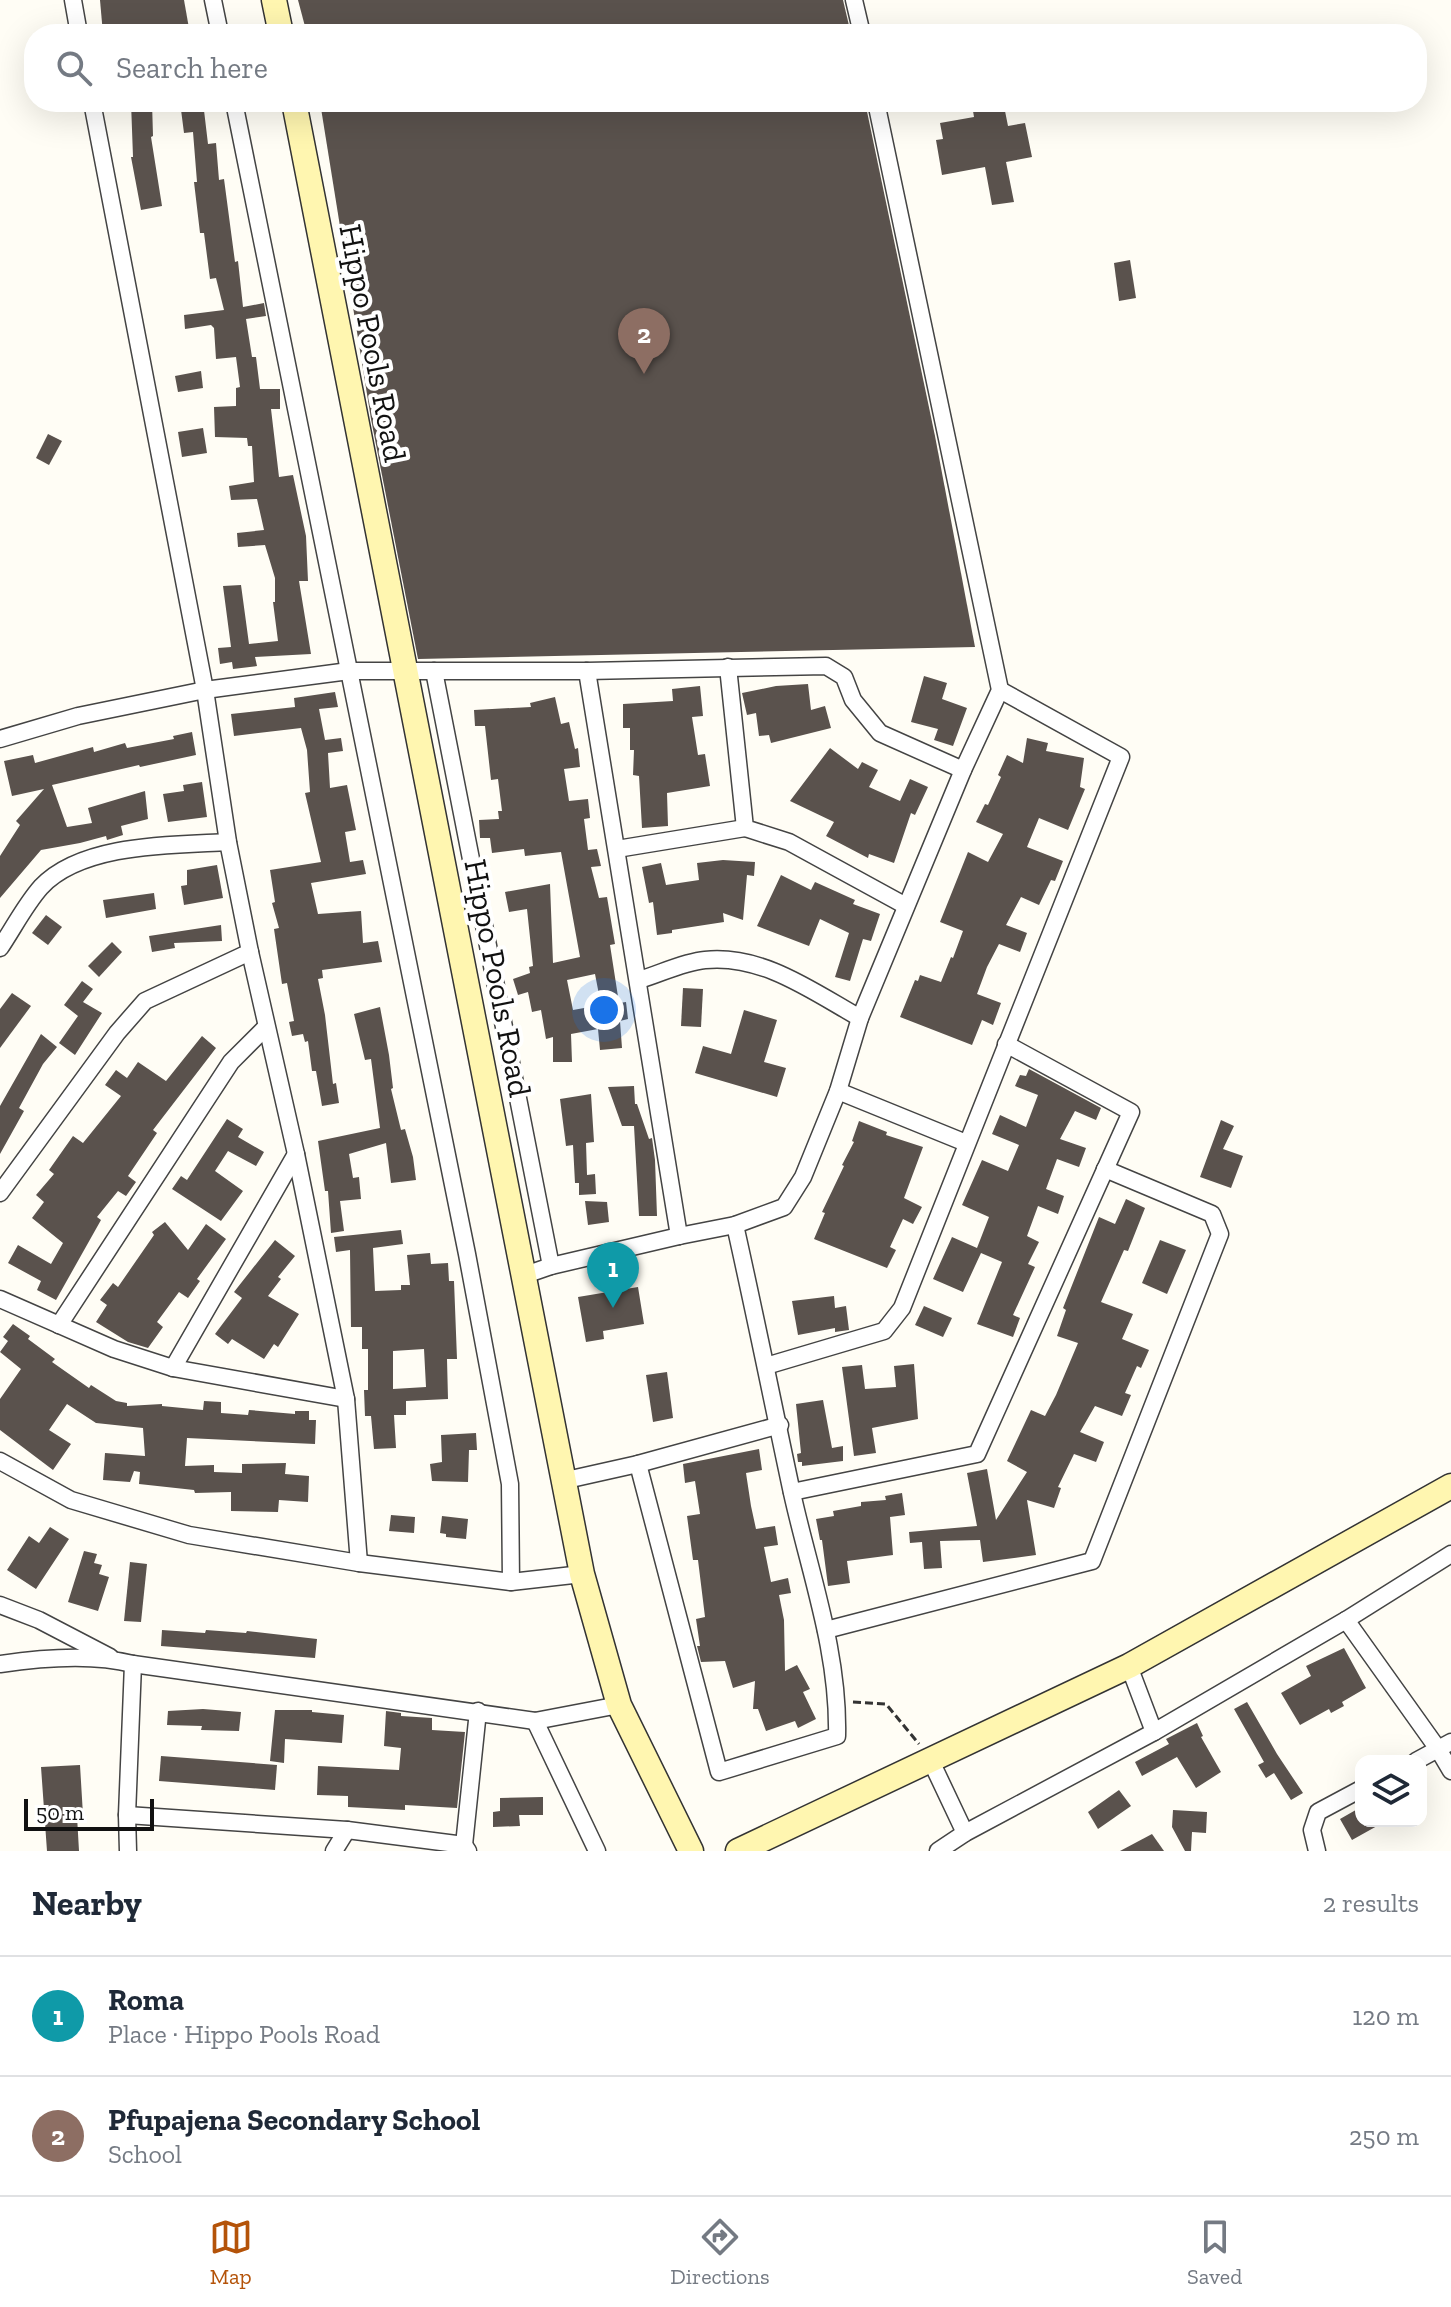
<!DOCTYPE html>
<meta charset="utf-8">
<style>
:root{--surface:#fff;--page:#f6f6f7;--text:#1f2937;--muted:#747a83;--line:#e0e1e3;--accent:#b45309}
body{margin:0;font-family:"Zilla Slab",serif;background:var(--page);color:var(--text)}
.controls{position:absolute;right:24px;bottom:24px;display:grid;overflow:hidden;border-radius:16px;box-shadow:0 8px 32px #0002}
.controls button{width:72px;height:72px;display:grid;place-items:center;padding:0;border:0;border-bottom:2px solid var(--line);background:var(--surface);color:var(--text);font:40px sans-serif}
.scale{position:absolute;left:24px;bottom:20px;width:130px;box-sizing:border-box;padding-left:8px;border:4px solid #111;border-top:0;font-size:22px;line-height:28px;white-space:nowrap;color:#111;-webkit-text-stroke:6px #fff;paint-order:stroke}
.you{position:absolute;left:604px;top:1010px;width:28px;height:28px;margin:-20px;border:6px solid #fff;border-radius:50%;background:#1a73e8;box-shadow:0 0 0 12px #1a73e833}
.badge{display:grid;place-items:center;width:52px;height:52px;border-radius:50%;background:var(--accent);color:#fff;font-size:26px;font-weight:700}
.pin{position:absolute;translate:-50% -66px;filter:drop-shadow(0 2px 4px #0008)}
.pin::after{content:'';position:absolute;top:42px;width:28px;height:24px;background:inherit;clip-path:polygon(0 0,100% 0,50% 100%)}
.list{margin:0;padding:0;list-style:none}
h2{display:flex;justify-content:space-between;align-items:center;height:104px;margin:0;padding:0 32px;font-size:34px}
h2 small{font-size:26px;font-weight:400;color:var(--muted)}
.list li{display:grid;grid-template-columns:52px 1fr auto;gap:24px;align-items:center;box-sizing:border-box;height:120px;padding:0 32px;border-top:2px solid var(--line)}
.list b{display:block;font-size:30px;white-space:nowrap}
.list p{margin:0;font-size:26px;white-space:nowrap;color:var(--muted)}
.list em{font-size:26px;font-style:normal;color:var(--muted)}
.icon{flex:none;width:44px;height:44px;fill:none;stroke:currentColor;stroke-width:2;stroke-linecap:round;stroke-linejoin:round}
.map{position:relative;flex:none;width:1451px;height:1851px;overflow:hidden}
.search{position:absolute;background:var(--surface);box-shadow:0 8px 32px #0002;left:24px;right:24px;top:24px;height:88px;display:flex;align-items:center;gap:20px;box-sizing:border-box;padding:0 28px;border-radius:32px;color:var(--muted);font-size:30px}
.sheet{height:344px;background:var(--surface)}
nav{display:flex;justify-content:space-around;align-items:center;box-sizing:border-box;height:112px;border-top:2px solid var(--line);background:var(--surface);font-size:22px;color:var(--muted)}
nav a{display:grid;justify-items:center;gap:4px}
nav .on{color:var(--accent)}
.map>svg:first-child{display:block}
.building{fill:#5a524d;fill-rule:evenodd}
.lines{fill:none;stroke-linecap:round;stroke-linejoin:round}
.street-casing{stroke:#444;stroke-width:19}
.secondary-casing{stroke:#333;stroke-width:27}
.path{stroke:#333;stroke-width:3;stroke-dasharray:8 4;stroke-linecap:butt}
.street{stroke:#fff;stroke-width:16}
.secondary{stroke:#fff6b0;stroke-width:24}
.labels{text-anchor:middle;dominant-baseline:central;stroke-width:8;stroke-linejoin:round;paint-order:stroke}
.street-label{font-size:32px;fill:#111;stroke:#fff}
</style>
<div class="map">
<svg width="1451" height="1851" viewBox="0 0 1451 1851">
<rect width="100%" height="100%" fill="#fffdf5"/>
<g class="building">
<path d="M100 0H184L190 34H103Z"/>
<path d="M298 0H843L851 34H307Z"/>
<path d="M131 102H152L153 136 151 137 162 206 141 210 131 157H133Z"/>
<path d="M180 102H203L208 144 216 143 219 180 224 179 235 262 238 261 243 307 264 303 266 316 246 319 252 357H256L260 389H280V409H271L279 477 293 475 306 536 308 581H299L311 654 255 657 257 666 233 669 232 662 220 664 218 648 231 647 223 586 241 585 249 644 278 641 273 602H275V578L265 545 238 547 237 533 264 530 257 499 231 500 229 486 254 482 252 446H248L247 438 215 437 214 407 236 406V388L240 387 236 357 216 359 214 328 211 325 185 329 184 315 224 310 216 278 210 279 204 233H200L194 182H197L193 132 184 133Z"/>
<path d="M320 102H865L935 436 975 647 418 659 371 419Z"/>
<path d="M1004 106 1008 126 1025 123 1032 157 1006 162 1014 202 992 205 985 167 942 175 936 140 943 139 940 123 974 117 973 111Z"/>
<path d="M1130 260 1136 298 1119 301 1114 263Z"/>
<path d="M201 371 203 388 178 392 175 376Z"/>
<path d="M203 428 207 453 182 457 178 432Z"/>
<path d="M48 434 62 441 49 465 36 458Z"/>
<path d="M924 676 947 683 942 699 967 708 953 746 934 740 938 729 911 722Z"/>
<path d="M808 684 811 710 825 706 831 728 771 743 769 735 759 736 756 713 747 715 742 693 776 686Z"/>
<path d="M700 686 703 716 692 717 698 755 705 754 710 786 667 793 668 826 642 828 639 776 633 775 634 750H630V728H623V704L673 701 672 689Z"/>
<path d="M335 692 338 707 319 709 325 740 341 738 343 751 328 753 330 788 347 785 356 830 345 832 350 862 363 860 366 874 311 883 318 914 361 911 363 943 378 941 382 962 322 970 323 978 318 979 325 1015 333 1084 336 1083 339 1103 322 1106 316 1071H312L308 1041 305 1042 303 1034 292 1036 289 1022 294 1021 287 983 282 984 274 929 279 928 272 903 275 902 270 870 321 862 305 793 310 792 307 750 301 728 234 736 231 714 295 707 294 698Z"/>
<path d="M555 697 561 724 569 722 575 749 578 748 580 767 564 769 569 801 588 799 590 818 584 819 588 850 597 849 601 866 591 867 599 898 607 897 615 944 610 945 619 1003 626 1002 628 1019 620 1021 622 1048 600 1050 598 1029 571 1034 572 1062H553V1037L546 1039 541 1010 532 1012 528 992 518 995 513 979 530 973 529 967 533 966 527 909 509 912 505 892 550 884 553 963 580 957 561 852 525 856 524 849 492 853 490 838H480L479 820 499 819 498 811H502L498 779 491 780 485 726H475L474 710 531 707 530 703ZM595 974 601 1005 573 1010 567 980Z"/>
<path d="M192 732 196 755 140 767 139 765 52 785 67 827 92 823 88 808 145 791 148 819 121 826 123 835 107 840 106 836 80 843 41 850 0 898V856L20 825 16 821 44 789 12 796 4 761 33 755 35 763 93 747 94 752 125 743 127 748 174 739 173 736Z"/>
<path d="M1027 738 1048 743 1046 751 1084 758 1080 787 1085 789 1068 830 1039 818 1027 847 1063 861 1055 881 1051 880 1039 905 1021 897 1006 925 1027 933 1020 952 999 944 987 967 977 994 1001 1003 993 1025 982 1020 972 1045 900 1017 915 980 918 981 920 975 941 982 951 957 953 958 963 931 940 922 968 852 988 862 1003 834 976 822 985 804 988 805 1001 777 998 775 1007 755 1023 763Z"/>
<path d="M830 748 858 769 862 762 878 770 869 787 900 801 910 779 928 787 915 815 911 813 894 863 869 854 868 858 826 836 834 822 790 801Z"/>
<path d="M202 782 207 817 168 822 163 794 184 791 183 785Z"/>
<path d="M723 860 755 862 754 876 747 875 743 920 723 913 724 922 672 930V933L657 935 653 902 649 903 642 867 661 863 666 885 699 880 697 863Z"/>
<path d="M217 865 223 898 184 905 181 886 187 885V870Z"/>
<path d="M781 875 811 890 815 882 855 900 853 904 880 914 871 941 863 939 850 981 835 977 849 933 820 919 809 946 757 926Z"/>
<path d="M154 893 156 909 106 918 103 900Z"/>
<path d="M46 915 62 927 48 945 32 933Z"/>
<path d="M221 925 222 941 174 943 175 948 152 952 149 936Z"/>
<path d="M112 942 122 952 99 977 88 966Z"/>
<path d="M82 981 93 989 83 1002 102 1013 75 1055 59 1043 78 1016 64 1005Z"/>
<path d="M683 988 703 989 701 1027 681 1026Z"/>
<path d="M12 993 31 1006 0 1048V1009Z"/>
<path d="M380 1007 389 1055 393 1088 391 1089 401 1130 405 1129 413 1157 416 1180 391 1183 386 1143 349 1154 353 1178 359 1177 361 1199 340 1201 344 1231 331 1233 328 1191H325L318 1141 380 1128 371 1059 365 1060 354 1014Z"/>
<path d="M744 1010 777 1020 764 1062 786 1068 777 1097 695 1073 703 1046 731 1054Z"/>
<path d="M41 1034 57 1047 43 1064 19 1108 24 1111 0 1154V1106Z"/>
<path d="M202 1036 216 1048 153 1130 157 1133 128 1176 136 1182 126 1196 118 1191 97 1217 101 1220 56 1300 37 1290 41 1281 8 1263 18 1245 51 1264 63 1243 32 1218 44 1202 36 1195 54 1174 49 1170 73 1136 83 1143 121 1096 105 1085 116 1070 127 1078 138 1062 166 1081Z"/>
<path d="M1029 1069 1101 1108 1096 1120 1075 1111 1060 1139 1086 1148 1079 1167 1057 1159 1046 1189 1064 1196 1058 1214 1038 1206 1027 1236 1039 1242 1028 1264 1035 1267 1013 1315 1020 1318 1013 1337 977 1324 1002 1262 981 1253 963 1292 933 1279 952 1237 977 1248 989 1217 962 1205 982 1160 1008 1171 1019 1145 992 1134 1000 1115 1026 1127 1038 1095 1015 1086 1020 1075 1026 1076Z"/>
<path d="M634 1086 635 1104H637L649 1139 652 1138 655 1160 657 1216H639L634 1126H622L608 1087Z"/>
<path d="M591 1094 594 1142 586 1143 587 1175 595 1174 596 1194 579 1195V1183H575L573 1145 566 1146 560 1099Z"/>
<path d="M227 1119 243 1129 238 1137 264 1152 256 1166 228 1151 215 1171 243 1191 221 1221 172 1189 181 1176 187 1180Z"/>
<path d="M1221 1120 1234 1126 1223 1149 1243 1156 1231 1188 1200 1177Z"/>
<path d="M859 1121 887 1132 886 1135 923 1147 904 1198 922 1207 913 1224 903 1219 890 1247 896 1250 887 1268 814 1239 825 1213 822 1212 844 1166 842 1165 854 1142 852 1141Z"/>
<path d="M1126 1199 1145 1208 1128 1251 1124 1250 1101 1302 1133 1314 1122 1339 1149 1350 1141 1368 1137 1366 1125 1393 1131 1395 1122 1416 1095 1406 1080 1432 1104 1442 1096 1462 1074 1454 1058 1487 1061 1488 1054 1508 1027 1500 1036 1555 983 1562 980 1540 940 1541 942 1568 924 1569 922 1542 910 1543 909 1532 977 1526 967 1473 987 1469 996 1520 1027 1472 1007 1461 1031 1410 1045 1416 1056 1395 1078 1343 1057 1336 1066 1310 1063 1308 1099 1217 1115 1224Z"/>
<path d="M585 1201 607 1202 609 1222 588 1225Z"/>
<path d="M165 1222 188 1250 206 1224 226 1239 197 1279 200 1281 188 1298 179 1292 157 1322 163 1327 148 1348 128 1342 96 1322 107 1305 100 1300 113 1283 118 1287 154 1235 152 1232Z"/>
<path d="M401 1230 403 1244 373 1248 375 1291 401 1290V1285H410L407 1255 430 1253 431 1264 448 1263 449 1281H454L457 1359H447L448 1399 406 1401V1415H394L396 1448 374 1449 371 1416H365L364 1390H368V1349H362V1327H351L350 1250 336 1252 334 1237ZM424 1349 426 1387 393 1389V1351Z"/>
<path d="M275 1240 295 1256 278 1277 281 1279 268 1296 299 1314 278 1347 274 1344 264 1359 232 1339 228 1344 215 1334 242 1298 234 1292Z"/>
<path d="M1160 1240 1186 1250 1167 1294 1142 1283Z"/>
<path d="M638 1287 644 1324 603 1331 604 1339 586 1342 578 1297Z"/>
<path d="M834 1296 835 1308 846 1306 849 1330 835 1332V1328L798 1335 792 1301Z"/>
<path d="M924 1306 952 1318 943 1337 915 1325Z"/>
<path d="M13 1324 30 1336 28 1339 55 1359 52 1362 89 1388 91 1385 116 1401 127 1403V1406L162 1404V1406L203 1410 204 1401 221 1402V1413L248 1415 249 1410 295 1414V1411H309V1420H316L315 1444 187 1438 185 1466 214 1465V1472L242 1473V1464L286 1463 285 1474 309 1476 308 1502 279 1500 278 1512 231 1511V1492L195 1493 194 1490 139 1484 140 1472 134 1471 130 1482 103 1480 105 1453 145 1456 143 1428 96 1423 67 1404 49 1430 71 1444 53 1470 0 1430V1399L21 1369 0 1352 8 1341 3 1337Z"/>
<path d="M914 1364 918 1419 872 1428 876 1453 854 1456 842 1367 862 1365 865 1389 896 1387 894 1366Z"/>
<path d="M667 1372 673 1418 653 1422 646 1375Z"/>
<path d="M823 1400 832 1448 843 1446V1461L802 1466V1462H798L797 1454 801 1453 796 1404Z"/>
<path d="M476 1433 477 1450H469L468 1482 432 1481 430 1464 442 1462 441 1435Z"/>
<path d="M759 1449 762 1470 746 1473 751 1506 756 1529 775 1526 778 1545 764 1547 771 1582 788 1578 791 1593 779 1595 784 1620 785 1671 797 1665 810 1689 803 1692 816 1719 798 1728 795 1721 766 1731 758 1709H753L755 1681 733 1688 725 1661 701 1662 697 1646H700L696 1619 705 1617 698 1560H693L687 1516 700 1514 695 1481 685 1483 683 1464Z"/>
<path d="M902 1493 905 1515 890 1517 893 1555 847 1561 850 1583 828 1586 822 1540H820L816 1519 834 1516 833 1511 861 1506V1502L886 1500 885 1496Z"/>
<path d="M391 1515 415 1517 414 1533 389 1531Z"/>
<path d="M442 1516 468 1519 466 1539 446 1537V1534L440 1533Z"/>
<path d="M50 1527 69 1539 36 1589 7 1570 29 1536 39 1543Z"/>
<path d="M84 1551 97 1554 94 1563 102 1565 99 1574 109 1577 98 1611 68 1602Z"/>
<path d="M130 1562 147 1564 141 1622 124 1621Z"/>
<path d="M162 1630 205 1633 206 1630 246 1633 247 1631 317 1639 315 1658 161 1646Z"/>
<path d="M1344 1648 1366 1688 1342 1702 1344 1706 1331 1713 1329 1709 1300 1725 1281 1693 1311 1676 1306 1666Z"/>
<path d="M1247 1702 1277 1754 1303 1793 1291 1800 1274 1773 1266 1778 1258 1765 1264 1762 1234 1709Z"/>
<path d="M203 1709 241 1712 239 1731 201 1730 202 1726 167 1725 168 1711Z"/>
<path d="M275 1710H312V1712L344 1715 342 1743 285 1739 284 1763 270 1761Z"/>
<path d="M386 1711 401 1713V1716L432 1718V1730L465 1732 457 1808 405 1805V1810L348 1807V1796L317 1795 318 1766 399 1770 401 1748 384 1746Z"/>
<path d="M1197 1723 1203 1736 1201 1737 1221 1772 1196 1788 1177 1757 1142 1776 1135 1762 1169 1744 1166 1739Z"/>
<path d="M161 1756 277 1765 275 1790 159 1781Z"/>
<path d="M80 1765 83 1815 77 1816 79 1851H47L41 1767Z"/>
<path d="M1119 1790 1131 1806 1098 1829 1088 1812Z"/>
<path d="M543 1797V1815H519L520 1826 493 1827V1812L500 1811V1798Z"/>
<path d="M1361 1807V1821H1386L1352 1840 1340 1819Z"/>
<path d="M1173 1810 1207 1812 1206 1833 1192 1832 1191 1851H1185L1172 1827Z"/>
<path d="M1152 1834 1164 1851H1120Z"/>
</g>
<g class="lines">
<defs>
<g id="street">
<path d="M73 0 79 34"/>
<path d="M213 0 220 34"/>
<path d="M854 0 862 34"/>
<path d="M92 102 205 690 228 842 250 952 296 1154 346 1399 359 1563"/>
<path d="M234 102 467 1254 510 1484 511 1582"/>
<path d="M728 667 745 828 789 842 906 906"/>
<path d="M434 671 551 1266"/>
<path d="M587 671 679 1236"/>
<path d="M0 739 78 716 205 690 349 671H587L826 666 844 677 853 700 880 733 963 770"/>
<path d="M617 849 745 828"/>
<path d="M0 948C13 929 25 905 41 887 82 843 173 845 228 842"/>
<path d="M639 980C660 974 683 962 705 960 762 954 812 991 860 1018"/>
<path d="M838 1091 966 1143"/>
<path d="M0 1193 117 1033 145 1001 250 952"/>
<path d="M525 1275 551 1266 679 1236 735 1225 784 1207 803 1177 838 1091 860 1018 963 770 1000 690 876 102"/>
<path d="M0 1299 114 1349 173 1368 346 1399"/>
<path d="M59 1325 231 1062 266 1027"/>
<path d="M766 1366 884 1331 902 1308 1121 757 1000 690"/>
<path d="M173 1368 296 1154"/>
<path d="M0 1461 71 1500 189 1535 359 1563 511 1582 582 1574"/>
<path d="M638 1464 719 1772 837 1736C839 1652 810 1574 792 1493 773 1404 755 1314 735 1225"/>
<path d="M562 1481 638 1464 780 1425"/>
<path d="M792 1492 977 1454 1131 1112 1006 1044"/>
<path d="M0 1605 39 1620 110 1657"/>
<path d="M1346 1620 1438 1749 1451 1771"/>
<path d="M826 1630 1092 1561 1220 1234 1212 1214 1105 1169"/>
<path d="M0 1664C40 1658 94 1654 133 1664L535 1721 619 1705"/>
<path d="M1129 1666 1154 1732"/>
<path d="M535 1721 597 1851"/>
<path d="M930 1759 965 1833"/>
<path d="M1416 1761 1451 1742"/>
<path d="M127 1815 347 1830 464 1845 468 1851"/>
<path d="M464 1845 478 1711"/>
<path d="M128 1851 127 1815 133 1664"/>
<path d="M334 1851 347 1830"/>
<path d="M938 1851 965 1833 1154 1732 1346 1620 1451 1554"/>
<path d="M1317 1851 1312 1830 1318 1812 1361 1789"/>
</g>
<g id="secondary">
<path d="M274 0 281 34"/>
<path d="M294 102 582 1574 619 1705 691 1851"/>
<path d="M738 1851 1129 1666 1451 1486"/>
</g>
</defs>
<use href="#street" class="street-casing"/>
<use href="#secondary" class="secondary-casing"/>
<path class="path" d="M853 1702 886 1704 919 1744"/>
<use href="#street" class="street"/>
<use href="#secondary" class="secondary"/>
</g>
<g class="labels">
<g class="street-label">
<text transform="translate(373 343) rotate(79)">Hippo Pools Road</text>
<text transform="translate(498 978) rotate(79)">Hippo Pools Road</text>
</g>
</g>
</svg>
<div class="controls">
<button><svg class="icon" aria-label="layers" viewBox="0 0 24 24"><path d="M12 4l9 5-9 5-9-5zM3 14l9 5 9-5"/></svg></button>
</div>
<div class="scale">50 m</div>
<div class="you"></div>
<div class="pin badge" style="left:613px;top:1308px;background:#0f9aa8">1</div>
<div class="pin badge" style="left:644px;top:374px;background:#8d6e63">2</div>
<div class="search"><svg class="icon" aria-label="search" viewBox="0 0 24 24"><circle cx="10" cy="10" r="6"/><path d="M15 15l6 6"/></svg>Search here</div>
</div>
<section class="sheet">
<h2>Nearby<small>2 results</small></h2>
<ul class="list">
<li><span class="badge" style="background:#0f9aa8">1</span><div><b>Roma</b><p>Place · Hippo Pools Road</p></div><em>120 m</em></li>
<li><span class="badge" style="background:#8d6e63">2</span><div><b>Pfupajena Secondary School</b><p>School</p></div><em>250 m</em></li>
</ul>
</section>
<nav>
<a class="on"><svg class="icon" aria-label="map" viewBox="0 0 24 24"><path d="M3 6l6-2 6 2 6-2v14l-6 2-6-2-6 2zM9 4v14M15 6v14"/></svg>Map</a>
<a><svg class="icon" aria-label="directions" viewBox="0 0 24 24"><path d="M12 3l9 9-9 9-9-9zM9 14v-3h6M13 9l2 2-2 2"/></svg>Directions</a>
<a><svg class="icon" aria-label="saved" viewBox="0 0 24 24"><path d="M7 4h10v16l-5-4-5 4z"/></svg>Saved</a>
</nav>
